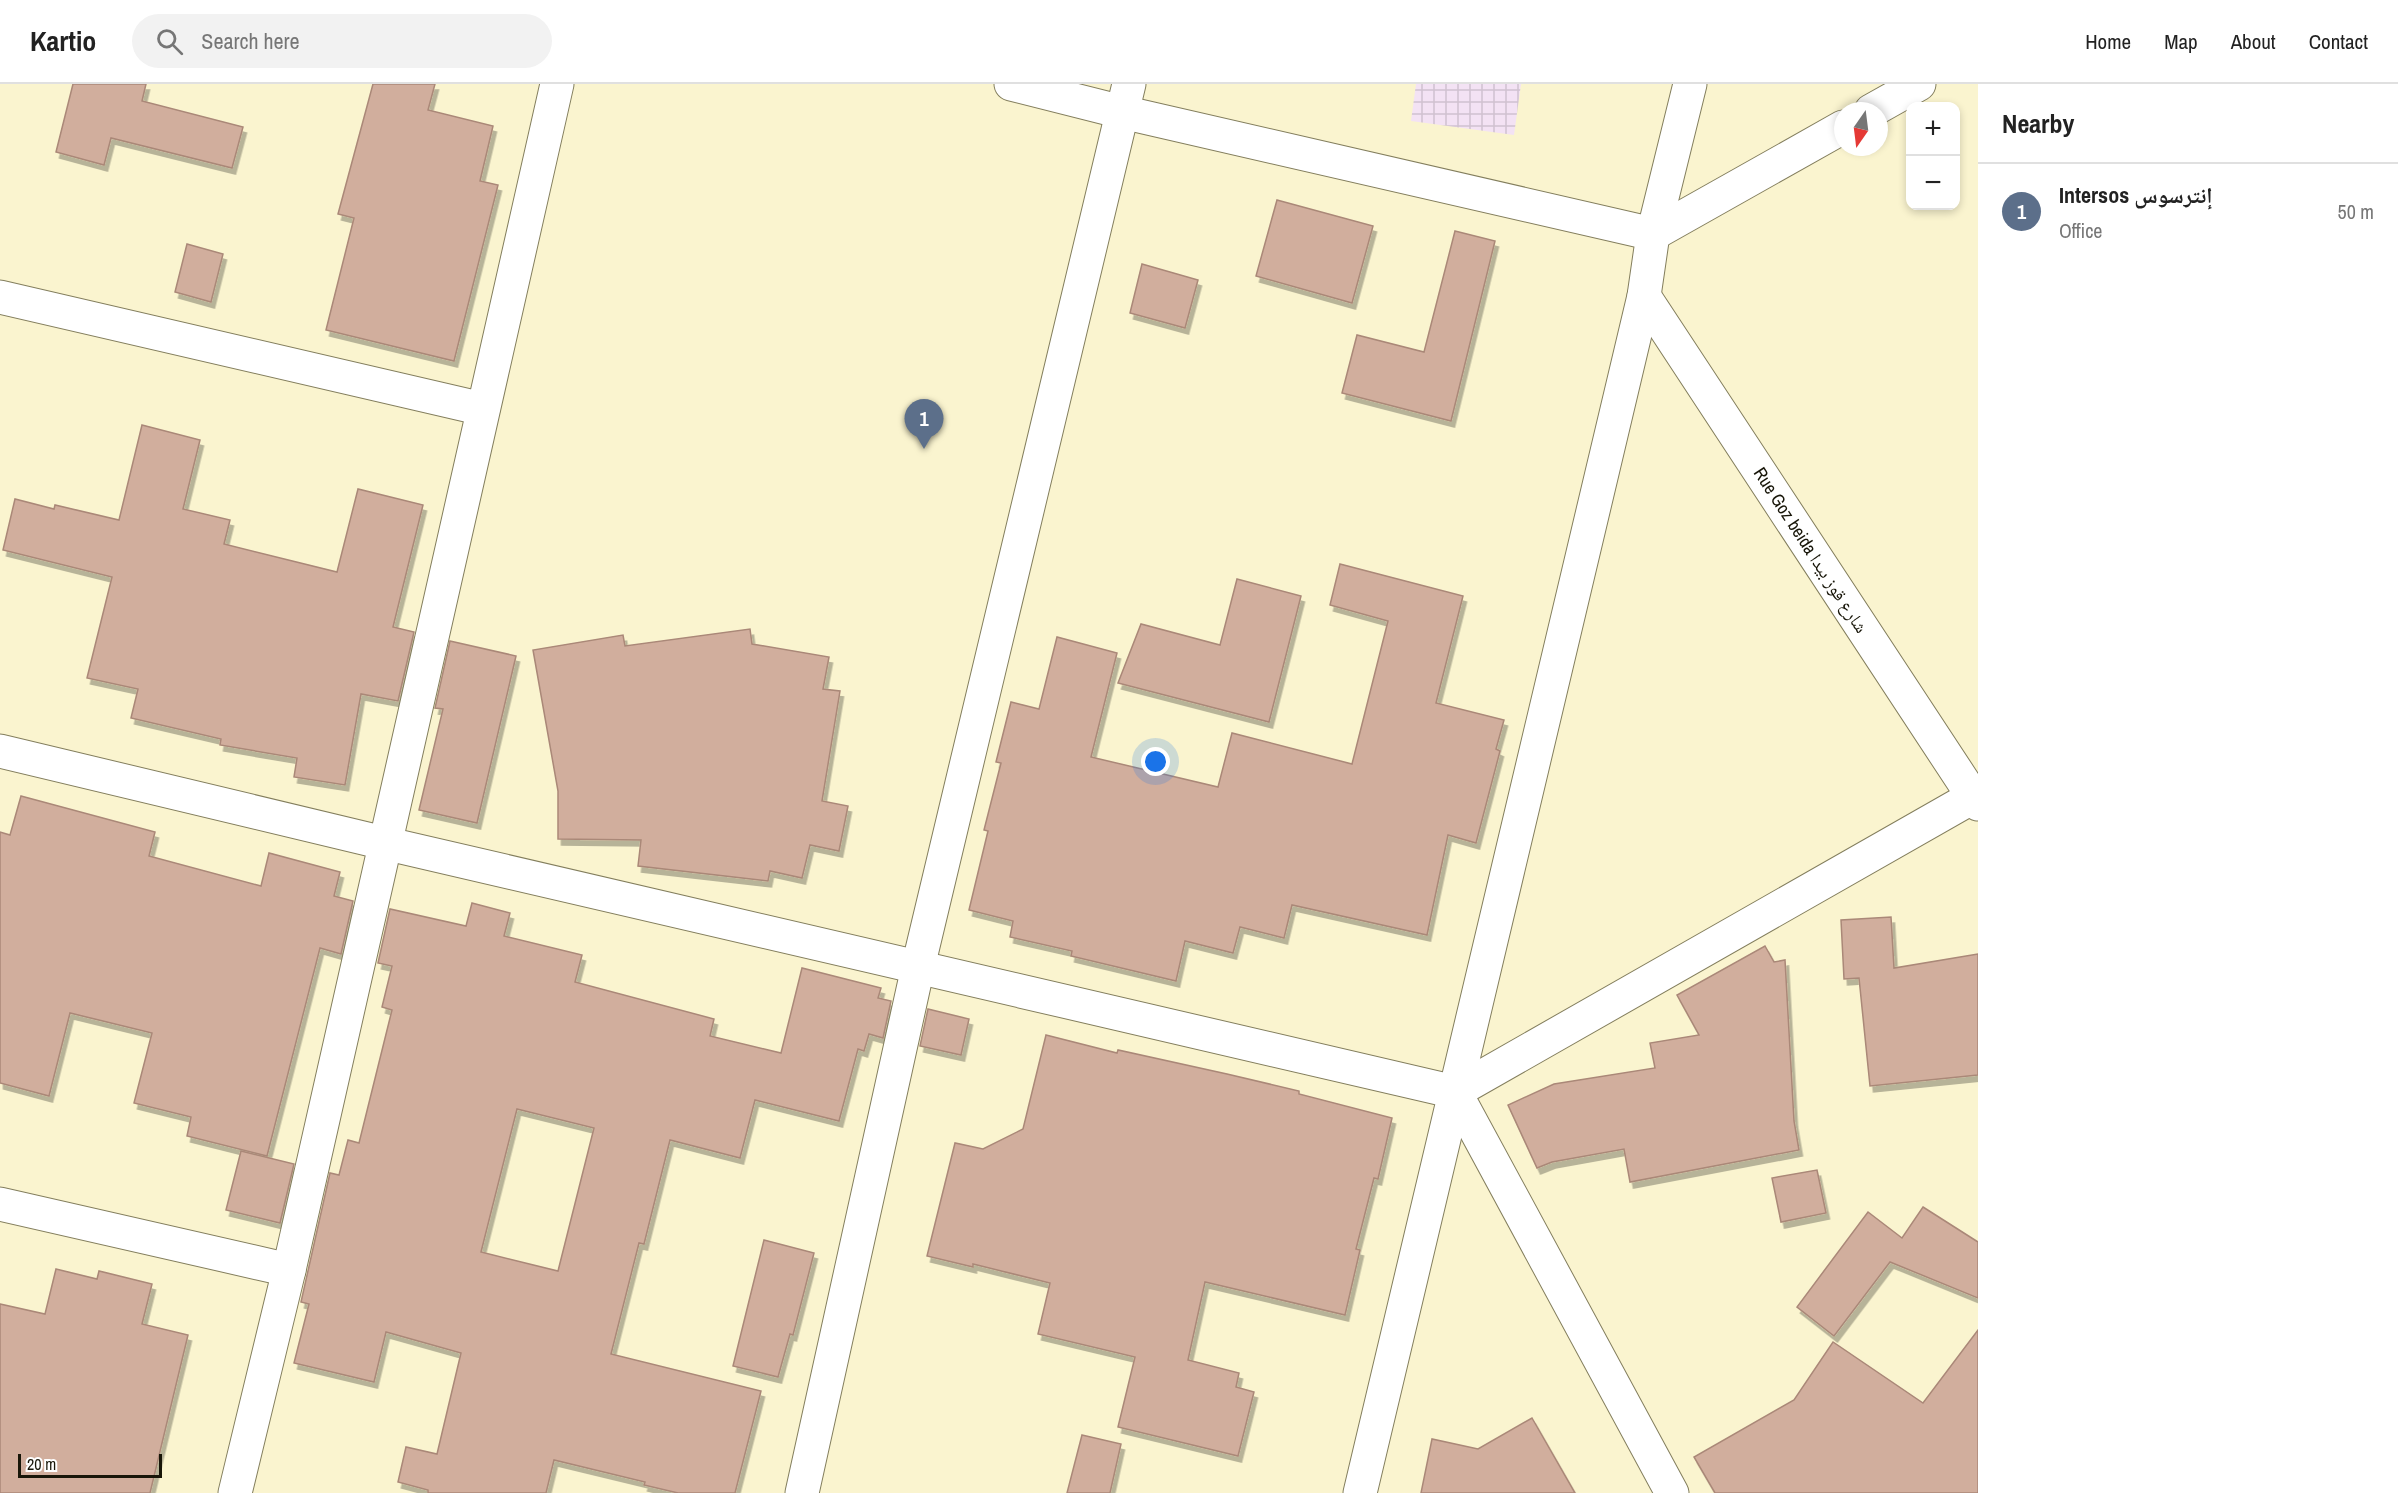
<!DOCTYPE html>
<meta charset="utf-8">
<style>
:root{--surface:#fff;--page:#f2f2f2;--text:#222;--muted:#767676;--line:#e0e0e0;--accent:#288f45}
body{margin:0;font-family:"Archivo Narrow","Noto Naskh Arabic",sans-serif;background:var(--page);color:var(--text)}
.controls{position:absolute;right:18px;top:18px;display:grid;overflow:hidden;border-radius:12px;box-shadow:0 3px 9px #0003}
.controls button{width:54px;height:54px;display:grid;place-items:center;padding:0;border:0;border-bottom:2px solid var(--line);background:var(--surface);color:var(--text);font:30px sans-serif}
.compass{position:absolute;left:1834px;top:18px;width:54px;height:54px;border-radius:50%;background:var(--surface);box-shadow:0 3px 9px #0003;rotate:194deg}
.scale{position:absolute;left:18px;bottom:15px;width:144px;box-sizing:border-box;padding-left:6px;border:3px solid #181609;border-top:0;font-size:16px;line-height:21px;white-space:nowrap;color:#181609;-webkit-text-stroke:4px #fff;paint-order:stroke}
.you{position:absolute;left:1156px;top:678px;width:21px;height:21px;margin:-15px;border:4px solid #fff;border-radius:50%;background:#1a73e8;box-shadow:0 0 0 9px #1a73e833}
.badge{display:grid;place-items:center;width:39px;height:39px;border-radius:50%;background:var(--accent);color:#fff;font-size:20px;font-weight:700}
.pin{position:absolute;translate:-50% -50px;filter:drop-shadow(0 2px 3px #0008)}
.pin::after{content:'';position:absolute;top:32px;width:21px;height:18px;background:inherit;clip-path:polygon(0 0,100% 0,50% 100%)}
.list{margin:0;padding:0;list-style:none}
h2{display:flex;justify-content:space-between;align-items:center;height:78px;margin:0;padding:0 24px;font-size:26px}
h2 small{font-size:20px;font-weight:400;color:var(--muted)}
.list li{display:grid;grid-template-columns:39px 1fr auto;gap:18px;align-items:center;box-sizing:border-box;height:96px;padding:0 24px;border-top:2px solid var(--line)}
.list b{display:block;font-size:22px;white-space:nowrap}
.list p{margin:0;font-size:20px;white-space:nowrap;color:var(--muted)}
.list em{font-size:20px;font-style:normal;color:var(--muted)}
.icon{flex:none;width:33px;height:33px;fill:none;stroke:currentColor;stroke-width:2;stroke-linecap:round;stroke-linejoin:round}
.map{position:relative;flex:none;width:1978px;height:1409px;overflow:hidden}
header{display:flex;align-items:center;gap:36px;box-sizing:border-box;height:84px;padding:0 30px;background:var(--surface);border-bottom:2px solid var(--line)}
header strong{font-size:28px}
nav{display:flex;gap:33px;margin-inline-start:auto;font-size:21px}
.search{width:420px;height:54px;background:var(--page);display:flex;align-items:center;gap:15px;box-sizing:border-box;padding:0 21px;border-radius:33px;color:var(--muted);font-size:22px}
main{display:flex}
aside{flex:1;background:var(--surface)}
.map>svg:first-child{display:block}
.industrial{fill:url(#industrial-grid)}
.building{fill:#d1ae9d;stroke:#aa8878;stroke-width:1.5;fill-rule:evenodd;filter:url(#shadow)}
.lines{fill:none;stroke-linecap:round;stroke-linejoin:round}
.minor-casing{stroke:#837e5d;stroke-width:35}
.minor{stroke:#fff;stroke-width:33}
.labels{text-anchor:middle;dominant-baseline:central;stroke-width:5;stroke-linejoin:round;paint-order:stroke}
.street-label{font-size:18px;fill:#181609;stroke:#fff}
</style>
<header>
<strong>Kartio</strong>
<div class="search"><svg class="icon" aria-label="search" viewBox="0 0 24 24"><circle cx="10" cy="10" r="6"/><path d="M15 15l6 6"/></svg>Search here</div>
<nav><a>Home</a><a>Map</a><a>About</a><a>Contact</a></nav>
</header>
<main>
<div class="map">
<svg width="1978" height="1409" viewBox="0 0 1978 1409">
<defs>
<pattern id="industrial-grid" width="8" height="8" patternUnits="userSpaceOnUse" patternTransform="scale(1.5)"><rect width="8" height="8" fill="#f3e2f4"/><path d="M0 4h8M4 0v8" fill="none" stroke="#d0c1d0"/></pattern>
<filter id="shadow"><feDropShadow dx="3.5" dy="6" stdDeviation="0" flood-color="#0004"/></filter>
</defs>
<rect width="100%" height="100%" fill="#faf4cf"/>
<path class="industrial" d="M1416 0H1521L1514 51 1411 37Z"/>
<g class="building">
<path d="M73 0H146L142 17 243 43 232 84 111 54 104 81 56 68Z"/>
<path d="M373 0H435L428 26 493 42 480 97 498 101 454 277 326 246 354 134 338 130Z"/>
<path d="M1277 116 1373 142 1352 219 1256 192Z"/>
<path d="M1455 147 1495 157 1451 337 1342 309 1357 251 1424 268Z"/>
<path d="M187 160 223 170 211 218 175 208Z"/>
<path d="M1142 180 1198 196 1185 244 1130 229Z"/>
<path d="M142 341 200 356 183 425 230 436 224 460 337 488 358 405 423 421 393 543 414 548 398 617 361 610 345 701 294 693 297 674 220 661 221 655 131 634 138 605 87 594 112 493 3 466 15 415 54 425 55 421 119 436Z"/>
<path d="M1340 480 1463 512 1436 619 1504 636 1496 665 1500 667 1476 759 1448 751 1427 851 1292 821 1284 854 1240 843 1233 869 1185 857 1176 897 1071 872 1072 867 1010 853 1013 837 969 826 988 747 984 746 1001 679 996 678 1011 618 1039 625 1057 553 1117 569 1091 673 1218 703 1232 649 1352 680 1388 537 1330 521Z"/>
<path d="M1237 495 1301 512 1269 638 1118 599 1141 540 1220 561Z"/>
<path d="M750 545 752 560 829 573 823 605 840 607 822 717 848 722 839 767 810 761 802 794 770 787 768 797 638 782 641 756 558 755V707L533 566 623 551 625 562Z"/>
<path d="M450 557 516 572 477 739 419 726 443 625 435 624Z"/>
<path d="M21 712 155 748 149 772 261 802 269 769 340 788 334 812 353 817 341 870 320 864 267 1072 187 1052 191 1033 134 1019 152 949 70 929 49 1012 0 999V748L10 751Z"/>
<path d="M472 819 510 829 504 852 582 871 575 898 714 935 710 952 781 969 802 884 881 904 878 914 891 917 883 954 869 950 864 967 858 965 839 1037 755 1016 740 1074 670 1056 644 1160 639 1159 611 1270 761 1307 735 1409H678L644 1401 645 1398 554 1376 546 1409H428V1406L398 1398 406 1363 437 1370 461 1269 386 1248 374 1298 294 1279 309 1220 301 1218 330 1089 339 1091 348 1056 359 1059 392 926 382 923 392 882 378 879 390 825 466 842ZM517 1025 594 1044 558 1187 481 1168Z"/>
<path d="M1891 833 1894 884 1978 870V991L1870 1002 1859 894 1844 895 1841 836Z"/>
<path d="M1765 862 1774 878 1785 876 1794 1037 1799 1066 1630 1098 1624 1065 1552 1078 1537 1084 1508 1021 1554 1000 1655 984 1650 959 1699 951 1677 911Z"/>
<path d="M928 925 969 935 961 971 920 962Z"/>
<path d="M1046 951 1117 969 1118 966 1227 990 1299 1007V1010L1392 1034 1378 1095 1374 1094 1356 1165 1360 1166 1345 1231 1205 1198 1188 1276 1239 1289 1236 1303 1254 1308 1238 1372 1118 1343 1135 1273 1038 1250 1050 1199 973 1180V1183L927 1172 955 1059 983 1065 1023 1045Z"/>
<path d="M241 1067 294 1080 280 1139 226 1126Z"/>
<path d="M1817 1086 1826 1129 1781 1138 1772 1094Z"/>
<path d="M1923 1123 1978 1158V1214L1890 1178 1834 1252 1797 1223 1868 1128 1902 1154Z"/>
<path d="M764 1156 814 1169 793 1251 790 1250 778 1293 733 1282Z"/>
<path d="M56 1185 97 1195 99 1187 152 1200 142 1240 188 1251 150 1409H0V1220L45 1230Z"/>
<path d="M1978 1246V1409H1715L1694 1373 1794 1316 1833 1258 1923 1319Z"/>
<path d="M1532 1334 1575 1409H1421L1432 1355 1478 1365Z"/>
<path d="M1082 1351 1121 1360 1110 1409H1067Z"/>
</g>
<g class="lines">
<defs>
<g id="minor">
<path d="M1011 0 1122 28 1653 150 1843 43"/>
<path d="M1871 27 1919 0"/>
<path d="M1644 212 1978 720"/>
<path d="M0 213 483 325"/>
<path d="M0 667 384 759 1455 1008 1978 710"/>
<path d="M1455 1008 1672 1409"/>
<path d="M0 1120 289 1186"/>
<path d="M235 1409 289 1186 557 0"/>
<path d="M802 1409 918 883 1129 0"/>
<path d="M1360 1409 1644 212 1653 150 1690 0"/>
</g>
</defs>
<use href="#minor" class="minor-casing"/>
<use href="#minor" class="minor"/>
</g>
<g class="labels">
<g class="street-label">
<text transform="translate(1811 466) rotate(57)">Rue Goz beida شارع قوز بيدا</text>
</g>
</g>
</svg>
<div class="controls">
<button>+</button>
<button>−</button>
</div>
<svg class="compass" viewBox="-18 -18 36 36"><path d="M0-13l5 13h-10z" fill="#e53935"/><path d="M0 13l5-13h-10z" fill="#767676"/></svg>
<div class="scale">20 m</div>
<div class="you"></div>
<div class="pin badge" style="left:924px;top:365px;background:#5c6f8a">1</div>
</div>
<aside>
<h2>Nearby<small></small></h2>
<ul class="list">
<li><span class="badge" style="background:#5c6f8a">1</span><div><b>Intersos إنترسوس</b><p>Office</p></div><em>50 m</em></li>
</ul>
</aside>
</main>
